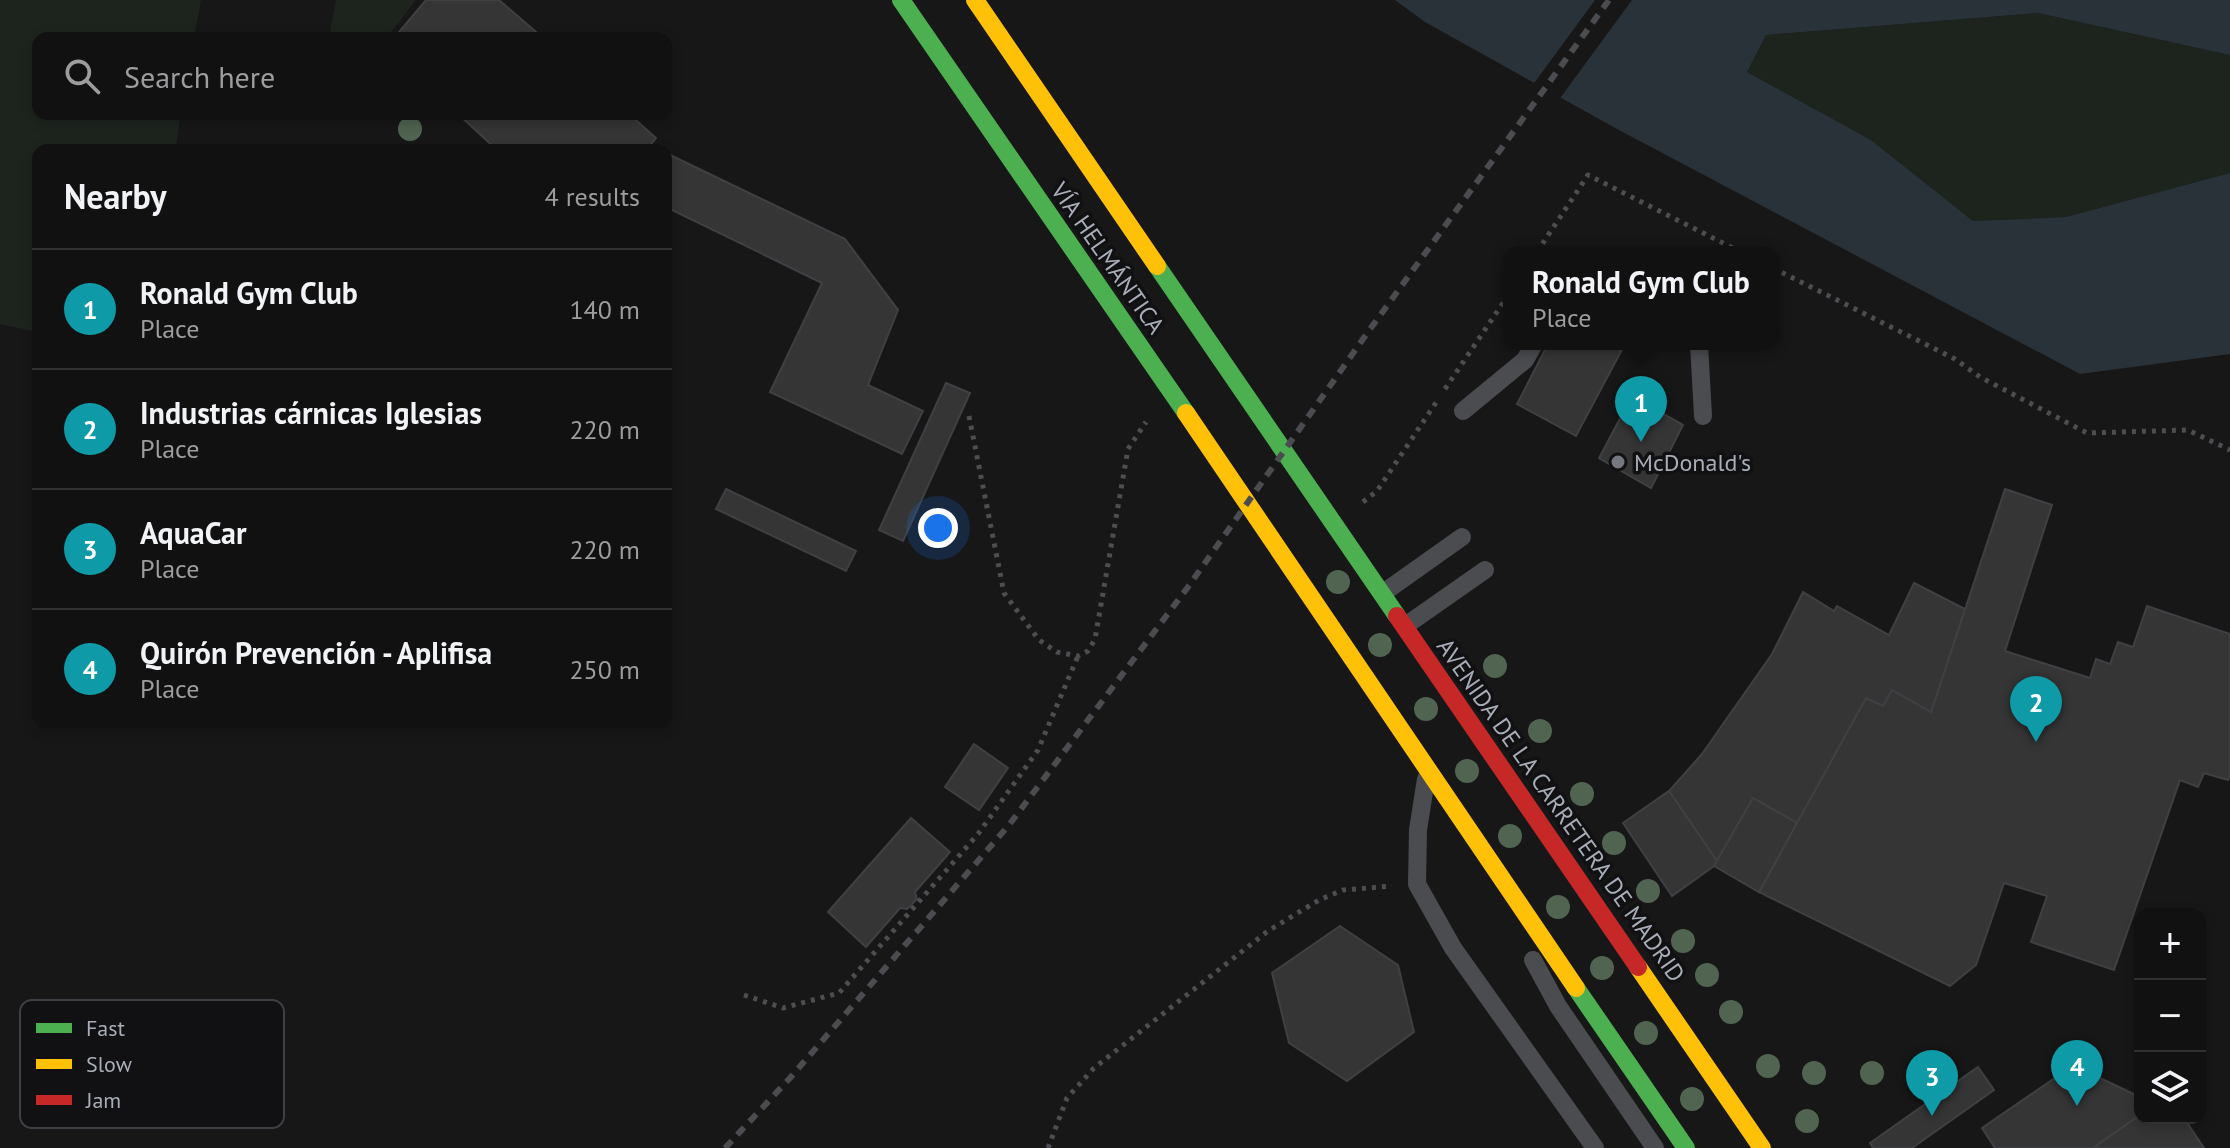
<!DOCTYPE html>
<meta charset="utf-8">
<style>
:root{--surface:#111;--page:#1e1f1f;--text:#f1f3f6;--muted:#9c9d9f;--line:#303131;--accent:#757880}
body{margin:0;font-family:"PT Sans",sans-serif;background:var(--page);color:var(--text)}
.controls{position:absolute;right:24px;bottom:24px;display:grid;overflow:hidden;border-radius:16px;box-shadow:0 4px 12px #0003}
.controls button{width:72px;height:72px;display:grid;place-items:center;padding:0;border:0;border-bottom:2px solid var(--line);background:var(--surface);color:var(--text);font:40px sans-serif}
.you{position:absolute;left:938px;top:528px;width:28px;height:28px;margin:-20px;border:6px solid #fff;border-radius:50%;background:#1a73e8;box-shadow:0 0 0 12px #1a73e833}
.badge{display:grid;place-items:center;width:52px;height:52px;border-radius:50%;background:var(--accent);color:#fff;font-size:26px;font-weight:700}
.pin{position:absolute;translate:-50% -66px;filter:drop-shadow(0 2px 4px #0008)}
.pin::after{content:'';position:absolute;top:42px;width:28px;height:24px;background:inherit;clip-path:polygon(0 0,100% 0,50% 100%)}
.popup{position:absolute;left:1503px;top:246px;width:276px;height:104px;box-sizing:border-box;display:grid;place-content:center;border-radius:16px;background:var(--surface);filter:drop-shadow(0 2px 6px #0005);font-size:26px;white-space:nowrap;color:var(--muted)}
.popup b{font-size:30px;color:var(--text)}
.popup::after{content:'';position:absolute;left:50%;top:100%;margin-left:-16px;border:16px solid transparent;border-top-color:var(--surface)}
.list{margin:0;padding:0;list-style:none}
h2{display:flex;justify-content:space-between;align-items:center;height:104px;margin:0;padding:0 32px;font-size:34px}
h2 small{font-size:26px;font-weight:400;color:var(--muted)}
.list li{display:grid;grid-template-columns:52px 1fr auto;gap:24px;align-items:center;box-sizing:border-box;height:120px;padding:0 32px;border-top:2px solid var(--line)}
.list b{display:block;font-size:30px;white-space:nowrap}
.list p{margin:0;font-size:26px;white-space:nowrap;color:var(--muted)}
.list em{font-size:26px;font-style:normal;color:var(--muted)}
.icon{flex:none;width:44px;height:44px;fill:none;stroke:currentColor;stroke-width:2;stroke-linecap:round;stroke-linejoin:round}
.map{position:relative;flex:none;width:2230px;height:1148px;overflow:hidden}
.search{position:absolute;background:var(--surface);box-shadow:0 4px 12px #0003;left:32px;top:32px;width:640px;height:88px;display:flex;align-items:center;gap:20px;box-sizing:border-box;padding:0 28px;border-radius:16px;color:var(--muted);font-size:30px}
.panel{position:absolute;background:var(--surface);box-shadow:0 4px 12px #0003;left:32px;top:144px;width:640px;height:584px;border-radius:16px}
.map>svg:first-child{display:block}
.green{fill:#1d241e}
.water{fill:#2a3239}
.pier{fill:#171717}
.building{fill:#353536;stroke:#3f4043;stroke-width:2}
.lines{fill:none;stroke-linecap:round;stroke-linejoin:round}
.path{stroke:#4d4e52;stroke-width:5;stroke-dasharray:4 6;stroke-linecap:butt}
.lane{stroke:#4b4c50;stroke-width:18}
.fast{stroke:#4caf50;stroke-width:18}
.slow{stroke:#ffc107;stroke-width:18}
.jam{stroke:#c62828;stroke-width:18}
.rail{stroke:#4b4c4f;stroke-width:6;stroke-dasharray:10 8;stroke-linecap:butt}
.tree{fill:#506451}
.poi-dot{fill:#757880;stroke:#111113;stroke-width:3}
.labels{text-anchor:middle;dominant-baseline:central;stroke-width:7;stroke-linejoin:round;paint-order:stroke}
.street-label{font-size:24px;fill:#a8adb8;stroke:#111113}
.poi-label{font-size:24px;fill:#a8adb8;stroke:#111113;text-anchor:start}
.key{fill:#111113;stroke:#3e4045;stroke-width:2}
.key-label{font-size:22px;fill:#a8adb8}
</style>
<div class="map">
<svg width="2230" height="1148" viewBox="0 0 2230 1148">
<rect width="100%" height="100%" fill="#171717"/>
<g class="green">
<path d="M0 0H201L194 38H38V114H181L175 150H38V332L0 324Z"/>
<path d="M336 0H415V1L387 38H336L330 31Z"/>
<path d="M2038 13 2230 55V173L2066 217 1973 221 1871 140 1747 72 1766 35Z"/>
</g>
<path class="water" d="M1395 0H2230V55L2038 13 1766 35 1747 72 1871 140 1973 221 2066 217 2230 173V354L2080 374 1617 129 1425 22Z"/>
<path class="pier" d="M1595 0H1632L1558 101 1532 86Z"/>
<g class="building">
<path d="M426 0H499L543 38H394Z"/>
<path d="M458 114H629L656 138 646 150H497Z"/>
<path d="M666 153 845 239 898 310 868 385 923 411 902 454 770 392 822 283 666 207Z"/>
<path d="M1548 344H1625L1576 436 1517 404Z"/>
<path d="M946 383 970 393 903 541 879 530Z"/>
<path d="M1632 396 1683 425 1651 488 1599 458Z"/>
<path d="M726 489 856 551 846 571 716 509Z"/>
<path d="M2005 489 2052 505 2005 651 2090 678 2096 659 2110 664 2118 642 2133 647 2147 606 2230 634V774L2228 780 2204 773 2198 787 2180 780 2114 970 2031 942 2047 896 2004 883 1976 965 1950 986 1759 892 1866 698 1883 706 1892 690 1931 712Z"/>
<path d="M1914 583 1965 609 1931 712 1892 690 1883 706 1866 698 1797 823 1753 798 1717 861 1669 791 1702 754 1772 654 1803 592 1834 611 1837 606 1889 635Z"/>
<path d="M974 744 1008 768 979 810 945 787Z"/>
<path d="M1669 791 1717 861 1714 866 1672 896 1623 823Z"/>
<path d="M1753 798 1797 823 1759 892 1714 866Z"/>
<path d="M911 818 950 852 915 892 917 899 907 909 900 908 866 947 828 912Z"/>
<path d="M1340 926 1398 965 1414 1032 1347 1081 1289 1043 1272 973Z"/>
<path d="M2078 1062 2085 1071 2140 1097V1115L2093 1148H1995L1982 1128Z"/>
<path d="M1978 1067 1994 1090 1912 1148H1873L1870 1143Z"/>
<path d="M2140 1115V1118H2184L2204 1148H2093Z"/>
</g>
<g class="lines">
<g class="path">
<path d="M1537 252 1588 175 1741 252"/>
<path d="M1773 268 1955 359 1980 377 2087 433 2188 430 2230 450"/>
<path d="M1445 389 1509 294"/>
<path d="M969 416 1004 593 1039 640 1057 652 1078 656 1088 651 1095 639 1128 449 1146 422"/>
<path d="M1363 502 1377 491 1437 401"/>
<path d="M744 995 783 1008 839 993 978 834 1038 750 1078 656"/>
<path d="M1048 1148 1067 1098 1094 1068 1268 931 1319 900 1343 890 1392 886"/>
</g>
<g class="lane">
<path d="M1699 344 1703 416"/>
<path d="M1463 411 1525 360 1534 344"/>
<path d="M1383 593 1462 537"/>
<path d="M1405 626 1485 570"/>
<path d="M1426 779 1418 830 1417 884 1453 948 1595 1148"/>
<path d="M1533 960 1558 1006 1655 1148"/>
</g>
<g class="fast">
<path d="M901 0 1186 413"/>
<path d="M1157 266 1397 616"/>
<path d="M1576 988 1686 1148"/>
</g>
<g class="slow">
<path d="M975 0 1157 266"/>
<path d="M1186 413 1576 988"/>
<path d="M1638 967 1762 1148"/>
</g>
<path class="jam" d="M1397 616 1638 967"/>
<path class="rail" d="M725 1148 790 1078 1009 825 1188 587 1368 332 1609 0"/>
</g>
<g class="tree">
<circle cx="410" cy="129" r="12"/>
<circle cx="1338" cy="582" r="12"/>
<circle cx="1380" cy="645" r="12"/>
<circle cx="1495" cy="666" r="12"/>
<circle cx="1426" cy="709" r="12"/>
<circle cx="1540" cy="731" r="12"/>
<circle cx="1467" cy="771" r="12"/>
<circle cx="1582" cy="794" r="12"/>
<circle cx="1510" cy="836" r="12"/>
<circle cx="1614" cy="843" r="12"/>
<circle cx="1648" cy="891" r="12"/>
<circle cx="1558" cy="907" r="12"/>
<circle cx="1683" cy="941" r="12"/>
<circle cx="1602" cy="968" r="12"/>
<circle cx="1707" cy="975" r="12"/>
<circle cx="1731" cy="1012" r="12"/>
<circle cx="1646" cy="1033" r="12"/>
<circle cx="1768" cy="1066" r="12"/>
<circle cx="1814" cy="1073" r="12"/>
<circle cx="1872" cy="1073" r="12"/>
<circle cx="1692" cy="1099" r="12"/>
<circle cx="1807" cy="1121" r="12"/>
</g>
<circle class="poi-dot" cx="1618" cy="462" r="8"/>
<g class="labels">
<g class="street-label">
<text transform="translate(1108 258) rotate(55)">VÍA HELMÁNTICA</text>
<text transform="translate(1561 810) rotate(55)">AVENIDA DE LA CARRETERA DE MADRID</text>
</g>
<g class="poi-label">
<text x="1634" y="462">McDonald's</text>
</g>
</g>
<rect x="20" y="1000" width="264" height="128" rx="12" class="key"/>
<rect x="36" y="1023" width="36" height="10" fill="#4caf50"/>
<rect x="36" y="1059" width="36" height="10" fill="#ffc107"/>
<rect x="36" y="1095" width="36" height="10" fill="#c62828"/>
<g class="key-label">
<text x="86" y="1036">Fast</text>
<text x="86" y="1072">Slow</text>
<text x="86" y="1108">Jam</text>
</g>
</svg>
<div class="controls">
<button>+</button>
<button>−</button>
<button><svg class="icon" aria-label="layers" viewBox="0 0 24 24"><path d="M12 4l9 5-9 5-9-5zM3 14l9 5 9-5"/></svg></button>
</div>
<div class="you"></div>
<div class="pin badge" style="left:1641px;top:442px;background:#0f9aa8">1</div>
<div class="popup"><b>Ronald Gym Club</b>Place</div>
<div class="pin badge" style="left:2036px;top:742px;background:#0f9aa8">2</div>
<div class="pin badge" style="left:1932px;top:1116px;background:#0f9aa8">3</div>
<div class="pin badge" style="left:2077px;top:1106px;background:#0f9aa8">4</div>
<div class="search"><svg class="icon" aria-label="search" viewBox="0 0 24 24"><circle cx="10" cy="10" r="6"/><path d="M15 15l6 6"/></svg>Search here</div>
<section class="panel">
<h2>Nearby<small>4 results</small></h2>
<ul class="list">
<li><span class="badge" style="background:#0f9aa8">1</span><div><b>Ronald Gym Club</b><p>Place</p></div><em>140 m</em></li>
<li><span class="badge" style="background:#0f9aa8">2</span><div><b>Industrias cárnicas Iglesias</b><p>Place</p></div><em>220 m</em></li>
<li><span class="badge" style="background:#0f9aa8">3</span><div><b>AquaCar</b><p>Place</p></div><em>220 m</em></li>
<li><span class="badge" style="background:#0f9aa8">4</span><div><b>Quirón Prevención - Aplifisa</b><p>Place</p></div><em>250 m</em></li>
</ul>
</section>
</div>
